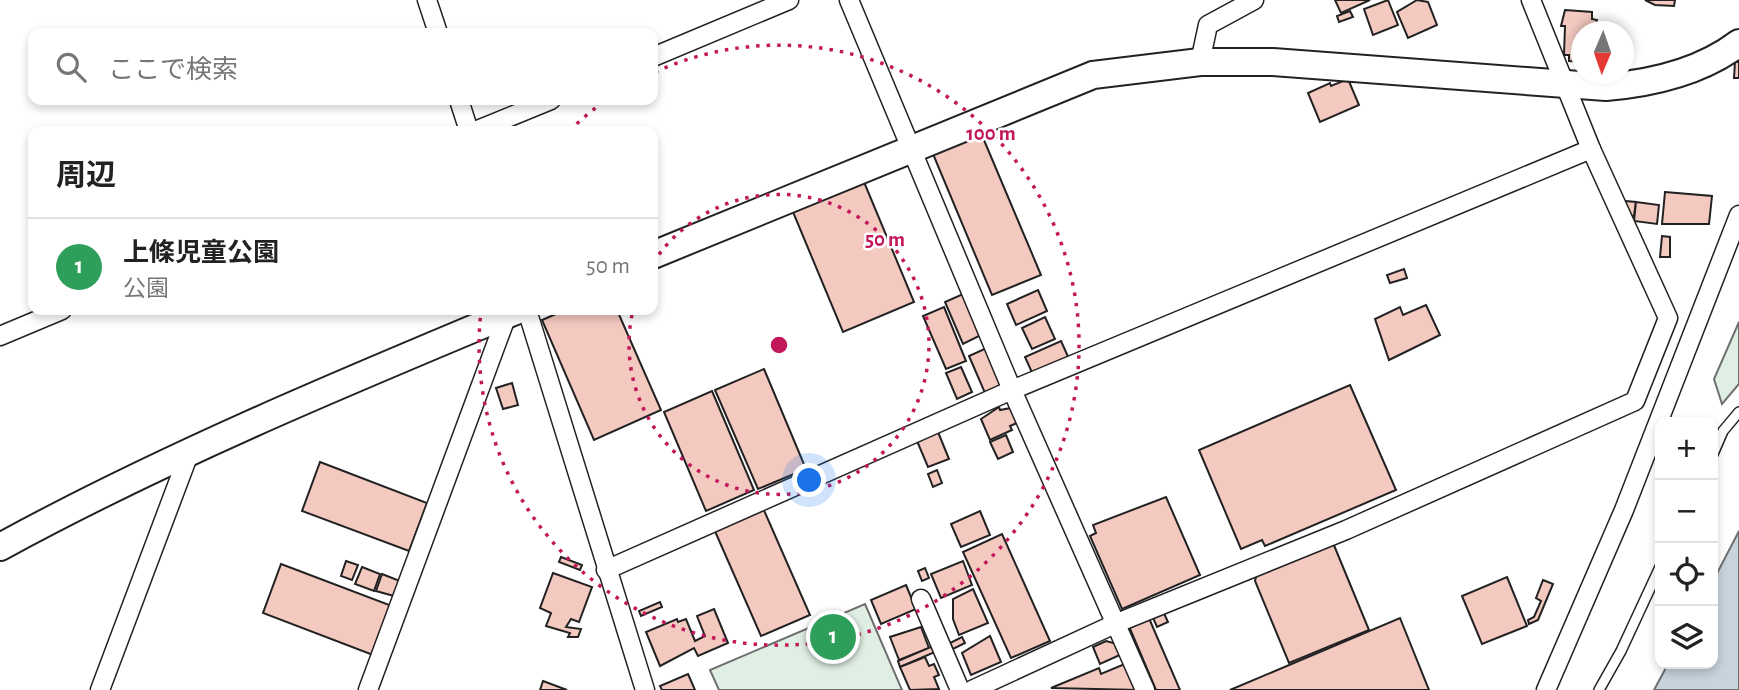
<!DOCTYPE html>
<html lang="ja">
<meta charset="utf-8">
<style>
:root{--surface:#fff;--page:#f6f6f6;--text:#222;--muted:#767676;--line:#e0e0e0;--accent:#ea580c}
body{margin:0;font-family:"Alegreya Sans","Noto Sans JP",sans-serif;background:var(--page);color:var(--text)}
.controls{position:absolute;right:21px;bottom:21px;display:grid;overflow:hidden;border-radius:14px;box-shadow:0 4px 10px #0003}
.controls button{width:63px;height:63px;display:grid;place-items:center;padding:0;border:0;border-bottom:2px solid var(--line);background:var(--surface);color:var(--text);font:35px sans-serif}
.compass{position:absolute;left:1571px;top:21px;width:63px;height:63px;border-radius:50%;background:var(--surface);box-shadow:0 4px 10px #0003;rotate:182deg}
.you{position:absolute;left:810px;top:481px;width:24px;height:24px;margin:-18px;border:5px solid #fff;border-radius:50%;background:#1a73e8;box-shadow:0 0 0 10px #1a73e833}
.badge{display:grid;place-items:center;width:46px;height:46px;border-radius:50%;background:var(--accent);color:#fff;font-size:23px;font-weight:700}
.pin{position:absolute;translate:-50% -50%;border:4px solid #fff;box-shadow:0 2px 7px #0006}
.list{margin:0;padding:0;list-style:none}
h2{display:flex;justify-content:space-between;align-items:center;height:91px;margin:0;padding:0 28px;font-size:30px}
h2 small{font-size:23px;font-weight:400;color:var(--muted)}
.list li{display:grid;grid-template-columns:46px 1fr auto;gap:21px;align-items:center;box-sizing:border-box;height:98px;padding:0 28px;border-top:2px solid var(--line)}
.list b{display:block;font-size:26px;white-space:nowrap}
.list p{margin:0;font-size:23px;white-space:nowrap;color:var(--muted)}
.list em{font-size:23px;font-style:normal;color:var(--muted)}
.icon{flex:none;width:38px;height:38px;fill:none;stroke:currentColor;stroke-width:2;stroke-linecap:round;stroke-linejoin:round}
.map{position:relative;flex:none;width:1739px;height:690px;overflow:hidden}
.search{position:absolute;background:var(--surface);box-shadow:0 4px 10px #0003;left:28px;top:28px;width:630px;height:77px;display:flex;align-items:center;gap:18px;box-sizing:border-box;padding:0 24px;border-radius:14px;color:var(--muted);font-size:26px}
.panel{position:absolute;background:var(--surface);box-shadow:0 4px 10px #0003;left:28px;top:126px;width:630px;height:189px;border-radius:14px}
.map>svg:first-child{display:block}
.green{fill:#e0efe3;stroke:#6f6f6f;stroke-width:2}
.water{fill:#c7d3dd;stroke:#6f6f6f;stroke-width:2}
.building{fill:#f3c9c0;stroke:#222;stroke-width:2}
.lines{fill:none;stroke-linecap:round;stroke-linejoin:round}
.lane-casing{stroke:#222;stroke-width:12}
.street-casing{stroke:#222;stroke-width:21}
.secondary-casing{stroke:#222;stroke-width:30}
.lane{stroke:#fff;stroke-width:9}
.street{stroke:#fff;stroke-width:18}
.secondary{stroke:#fff;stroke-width:26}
.ring{fill:none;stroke:#c2185b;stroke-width:3.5;stroke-dasharray:3.5 7}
.centre{fill:#c2185b;stroke:#fff;stroke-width:3.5}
.ring-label{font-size:21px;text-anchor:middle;font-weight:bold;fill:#c2185b;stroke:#fff;stroke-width:5;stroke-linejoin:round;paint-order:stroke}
</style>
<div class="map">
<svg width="1739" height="690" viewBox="0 0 1739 690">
<rect width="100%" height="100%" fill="#fff"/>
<g class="green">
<path d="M1739 322V384L1722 404 1714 379Z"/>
<path d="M865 604 902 690H719L710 670Z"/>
</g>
<path class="water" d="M1739 531V690H1654L1668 664H1713V581Z"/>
<g class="building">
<path d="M1335 0H1370L1341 13Z"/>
<path d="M1388 0 1398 25 1373 35 1364 9Z"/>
<path d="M1417 0 1428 2 1437 25 1408 38 1397 12Z"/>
<path d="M1645 0H1675L1674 6 1655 5Z"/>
<path d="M1565 10 1592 12V19L1597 20 1596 26H1603V32H1582V62L1569 61V55H1564L1565 26H1561Z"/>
<path d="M1350 11 1353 17 1339 22 1337 16Z"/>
<path d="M1735 62H1739V78H1734Z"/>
<path d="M1348 79 1359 105 1320 122 1308 93 1330 83 1331 86Z"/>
<path d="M981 133 1041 275 992 295 933 154Z"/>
<path d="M864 182 914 302 843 332 793 212Z"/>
<path d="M1665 192 1712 196 1709 224H1662Z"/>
<path d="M1625 201 1636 202 1634 216H1629Z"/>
<path d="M1636 202 1659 205 1657 224 1634 221Z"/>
<path d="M1662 236 1670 237V257H1660Z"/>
<path d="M1404 269 1407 278 1390 283 1387 275Z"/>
<path d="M1038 290 1047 311 1016 325 1007 304Z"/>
<path d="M963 294 981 335 963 344 945 302Z"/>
<path d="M1426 305 1440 335 1389 360 1375 319 1400 307 1403 315Z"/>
<path d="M944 307 966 361 946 369 923 316Z"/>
<path d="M565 310H617L661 410 594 440 542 320Z"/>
<path d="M1045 317 1055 339 1032 349 1022 328Z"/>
<path d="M1061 341 1070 361 1034 377 1025 357Z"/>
<path d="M991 346 1007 383 985 393 969 356Z"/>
<path d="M961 367 972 392 957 399 946 373Z"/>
<path d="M764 369 806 469 758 489 715 390Z"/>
<path d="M512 383 518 405 503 409 496 388Z"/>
<path d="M1350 385 1396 490 1265 546 1262 540 1241 549 1199 450Z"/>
<path d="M712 391 754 490 706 511 664 412Z"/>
<path d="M999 407 1000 410 1011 408 1017 423 1010 426 1012 430 990 440 981 419Z"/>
<path d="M938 432 949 459 928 467 917 441Z"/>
<path d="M1006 435 1013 452 998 459 990 442Z"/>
<path d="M320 462 427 503 409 551 302 511Z"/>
<path d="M937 470 942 483 933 487 928 474Z"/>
<path d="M1166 497 1200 575 1122 609 1090 536 1096 533 1093 525Z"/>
<path d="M763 508 810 615 761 636 714 529Z"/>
<path d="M980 511 990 535 961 547 951 524Z"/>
<path d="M1002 534 1050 641 1011 658 963 552Z"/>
<path d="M1331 538 1369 630 1289 663 1255 581 1258 569Z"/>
<path d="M561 557 582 565 580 570 559 562Z"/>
<path d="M346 561 358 565 352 580 341 576Z"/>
<path d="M963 561 972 585 941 598 931 574Z"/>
<path d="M281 564 392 606 373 655 263 613Z"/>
<path d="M362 567 380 574 374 591 355 584Z"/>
<path d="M925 568 929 578 922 581 918 571Z"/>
<path d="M553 573 592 587 579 622 571 619 566 627 581 629 578 637H568L570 633 546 626 551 613 540 608Z"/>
<path d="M382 574 400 581 394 596 376 591Z"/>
<path d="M1507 577 1527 626 1482 644 1462 596Z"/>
<path d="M1543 580 1553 584 1538 620 1529 624 1528 620 1534 617 1541 601 1536 598Z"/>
<path d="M906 585 916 609 881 624 871 600Z"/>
<path d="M973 589 988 623 959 635 953 619V599Z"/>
<path d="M660 602 662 607 641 616 639 611Z"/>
<path d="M714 609 728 643 698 656 694 648 660 666 646 632 677 619 678 622 686 619 695 641 705 636 697 616Z"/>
<path d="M1162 609 1168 622 1157 627 1151 613Z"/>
<path d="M1148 616 1180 690H1156L1128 624Z"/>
<path d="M1400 618 1429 690H1230Z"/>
<path d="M921 627 929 648 899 660 890 637Z"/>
<path d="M990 636 1001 662 971 675 962 653Z"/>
<path d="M962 637 965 643 953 649 950 643Z"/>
<path d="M1106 641 1117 644 1122 654 1100 664 1093 647Z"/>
<path d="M933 646 935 652 900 667 898 661Z"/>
<path d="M925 657 929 666 934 664 939 675 934 677 939 689 910 690 900 667Z"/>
<path d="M1127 663 1139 690 1051 688 1099 668 1101 674Z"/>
<path d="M688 674 695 690H662L660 686Z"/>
<path d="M543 681 567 690H540Z"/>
</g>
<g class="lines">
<defs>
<g id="lane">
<path d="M1713 454 1723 431 1739 412"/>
<path d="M1599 690 1621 651 1660 567"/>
</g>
<g id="street">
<path d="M427 0 438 33"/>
<path d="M849 0 1012 390 1145 690"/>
<path d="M653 57 789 0"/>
<path d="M1200 62 1208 25 1254 0"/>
<path d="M459 100 469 131"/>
<path d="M475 131 551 100"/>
<path d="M527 310 645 690"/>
<path d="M0 336 62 310"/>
<path d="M606 570 1012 390 1591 149"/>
<path d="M921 599 960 690"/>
<path d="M100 690 190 451"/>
<path d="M368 690 507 315"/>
<path d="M972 690 1117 623 1346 530 1635 401 1668 318 1591 149 1531 0"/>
<path d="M1546 690 1624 510 1739 215"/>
</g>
<g id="secondary">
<path d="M653 255 1093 75 1200 62H1273L1606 87C1654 83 1701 72 1739 43"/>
<path d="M0 547C167 456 343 383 518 310"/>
</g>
</defs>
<use href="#lane" class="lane-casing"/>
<use href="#street" class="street-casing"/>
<use href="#secondary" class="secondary-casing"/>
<use href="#lane" class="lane"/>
<use href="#street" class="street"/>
<use href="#secondary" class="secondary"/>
</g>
<g class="ring">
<path d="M653 263A150 150 0 1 1 633 310"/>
<path d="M569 131A300 300 0 0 1 605 101M655 72A300 300 0 1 1 481 311"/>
</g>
<circle cx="779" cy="345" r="10" class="centre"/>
<g class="ring-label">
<text x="991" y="140">100 m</text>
<text x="885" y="246">50 m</text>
</g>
</svg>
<div class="controls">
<button>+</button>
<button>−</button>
<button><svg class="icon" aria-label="locate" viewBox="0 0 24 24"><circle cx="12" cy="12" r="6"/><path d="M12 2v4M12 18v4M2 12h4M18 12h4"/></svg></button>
<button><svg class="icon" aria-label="layers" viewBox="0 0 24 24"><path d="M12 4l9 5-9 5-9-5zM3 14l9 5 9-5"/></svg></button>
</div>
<svg class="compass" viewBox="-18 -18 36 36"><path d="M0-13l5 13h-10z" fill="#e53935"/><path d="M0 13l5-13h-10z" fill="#767676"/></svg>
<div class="you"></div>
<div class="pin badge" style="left:833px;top:637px;background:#2e9e5b">1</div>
<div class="search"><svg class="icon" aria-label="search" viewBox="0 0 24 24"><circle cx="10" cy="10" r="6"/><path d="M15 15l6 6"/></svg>ここで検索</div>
<section class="panel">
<h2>周辺<small></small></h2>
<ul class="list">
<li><span class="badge" style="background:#2e9e5b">1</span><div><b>上條児童公園</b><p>公園</p></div><em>50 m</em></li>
</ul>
</section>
</div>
